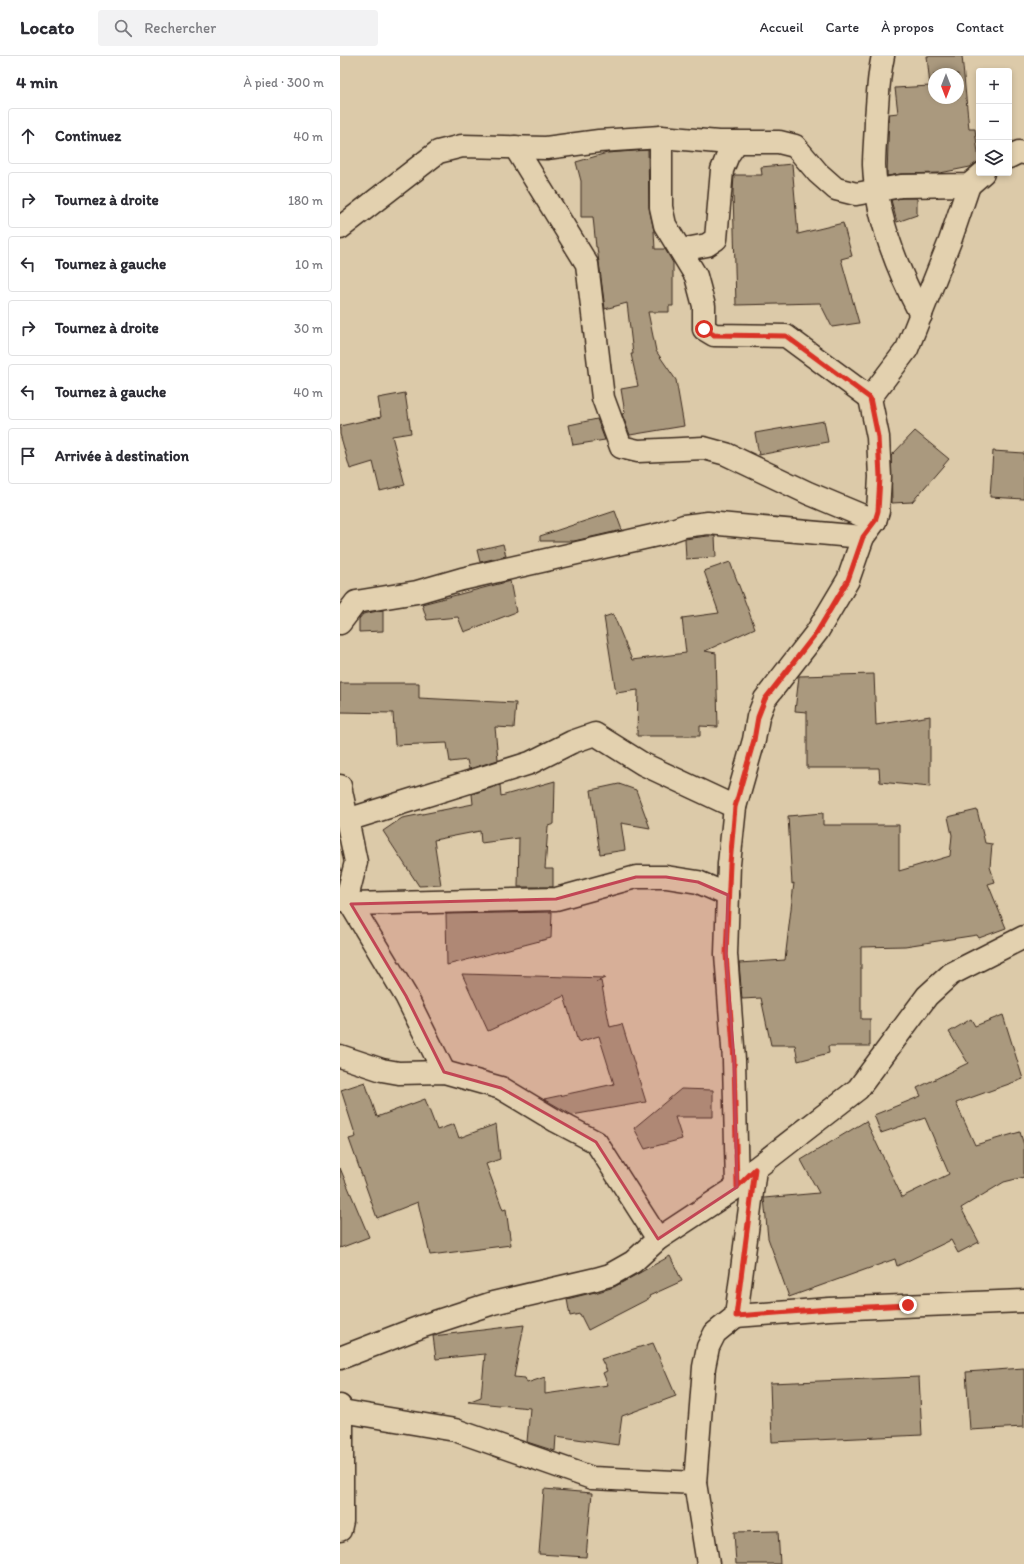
<!DOCTYPE html>
<html lang="fr">
<meta charset="utf-8">
<style>
:root{--surface:#fff;--page:#f2f2f3;--text:#2b2b33;--muted:#7c7c81;--line:#e1e1e2}
body{margin:0;font-family:Itim,sans-serif;background:var(--page);color:var(--text)}
.controls{position:absolute;right:12px;top:12px;display:grid;overflow:hidden;border-radius:4px;box-shadow:0 2px 6px #0003}
.controls button{width:36px;height:36px;display:grid;place-items:center;padding:0;border:0;border-bottom:1px solid var(--line);background:var(--surface);color:var(--text);font:20px sans-serif}
.compass{position:absolute;left:588px;top:12px;width:36px;height:36px;border-radius:50%;background:var(--surface);box-shadow:0 2px 6px #0003;rotate:180deg}
.stop{position:absolute;width:12px;height:12px;margin:-9px;border:3px solid #d93025;border-radius:50%;background:#fff}
.stop.end{background:#d93025;border-color:#fff;box-shadow:0 1px 4px #0008}
.list{margin:0;padding:0;list-style:none}
h2{display:flex;justify-content:space-between;align-items:center;height:52px;margin:0;padding:0 16px;font-size:17px}
h2 small{font-size:13px;font-weight:400;color:var(--muted)}
.list li{display:grid;grid-template-columns:26px 1fr auto;gap:12px;align-items:center;box-sizing:border-box;height:56px;margin:0 8px 8px;padding:0 8px;border:1px solid var(--line);border-radius:4px}
.list b{display:block;font-size:15px;white-space:nowrap}
.list em{font-size:13px;font-style:normal;color:var(--muted)}
.icon{flex:none;width:22px;height:22px;fill:none;stroke:currentColor;stroke-width:2;stroke-linecap:round;stroke-linejoin:round}
.map{position:relative;flex:none;width:684px;height:1508px;overflow:hidden}
header{display:flex;align-items:center;gap:24px;box-sizing:border-box;height:56px;padding:0 20px;background:var(--surface);border-bottom:1px solid var(--line)}
header strong{font-size:19px}
nav{display:flex;gap:22px;margin-inline-start:auto;font-size:14px}
.search{width:280px;height:36px;background:var(--page);display:flex;align-items:center;gap:10px;box-sizing:border-box;padding:0 14px;border-radius:4px;color:var(--muted);font-size:15px}
main{display:flex}
aside{flex:1;background:var(--surface)}
.map>svg:first-child{display:block}
.building{fill:#aa997e;stroke:#3b2a1e;fill-rule:evenodd}
.lines{fill:none;stroke-linecap:round;stroke-linejoin:round}
.minor-casing{stroke:#3b2a1e;stroke-width:25}
.minor{stroke:#e3d1af;stroke-width:22}
.route{stroke:#d93025;stroke-width:5}
.marked{fill:#c24655;fill-opacity:0.2;stroke:#c24655;stroke-width:3;stroke-linejoin:round}
</style>
<header>
<strong>Locato</strong>
<div class="search"><svg class="icon" aria-label="search" viewBox="0 0 24 24"><circle cx="10" cy="10" r="6"/><path d="M15 15l6 6"/></svg>Rechercher</div>
<nav><a>Accueil</a><a>Carte</a><a>À propos</a><a>Contact</a></nav>
</header>
<main>
<aside>
<h2>4 min<small>À pied · 300 m</small></h2>
<ul class="list">
<li><svg class="icon" aria-label="ahead" viewBox="0 0 24 24"><path d="M12 20V5M6 11l6-6 6 6"/></svg><div><b>Continuez</b></div><em>40 m</em></li>
<li><svg class="icon" aria-label="right" viewBox="0 0 24 24"><path d="M7 20v-9h11M14 6l5 5-5 5"/></svg><div><b>Tournez à droite</b></div><em>180 m</em></li>
<li><svg class="icon" aria-label="left" viewBox="0 0 24 24"><path d="M17 20v-9H6M10 6l-5 5 5 5"/></svg><div><b>Tournez à gauche</b></div><em>10 m</em></li>
<li><svg class="icon" aria-label="right" viewBox="0 0 24 24"><path d="M7 20v-9h11M14 6l5 5-5 5"/></svg><div><b>Tournez à droite</b></div><em>30 m</em></li>
<li><svg class="icon" aria-label="left" viewBox="0 0 24 24"><path d="M17 20v-9H6M10 6l-5 5 5 5"/></svg><div><b>Tournez à gauche</b></div><em>40 m</em></li>
<li><svg class="icon" aria-label="arrive" viewBox="0 0 24 24"><path d="M6 21V4h12l-3 4 3 4H6"/></svg><div><b>Arrivée à destination</b></div></li>
</ul>
</aside>
<div class="map">
<svg width="684" height="1508" viewBox="0 0 684 1508">
<rect width="100%" height="100%" fill="#dccaa9"/>
<filter id="ink" filterUnits="userSpaceOnUse"><feTurbulence type="fractalNoise" baseFrequency=".025" numOctaves="2"/><feDisplacementMap in="SourceGraphic" scale="8" xChannelSelector="R" yChannelSelector="G"/><feConvolveMatrix kernelMatrix="1 2 1 2 8 2 1 2 1" color-interpolation-filters="sRGB"/></filter>
<g filter="url(#ink)">
<g class="building">
<path d="M587 0H622L629 73H635L639 105 630 111 600 117 561 118 547 120 549 58 558 57 555 32 590 30ZM594 18H618V42H594Z"/>
<path d="M308 94 309 151 314 175 315 193H325L333 207V250H329V256H308L316 295 336 324 344 370 290 379 282 358 285 357 281 333 298 330 291 298H293L287 247 265 253 257 191H256L253 161H241V125L236 106 267 97Z"/>
<path d="M452 108 458 178 503 167 512 200 501 203 519 267 492 271 480 247 396 249 393 136 394 119H422L421 111Z"/>
<path d="M562 142H577V159L557 166 551 144Z"/>
<path d="M65 337 71 377 52 380 65 429 40 435 33 406 10 413 0 378V370L41 361 38 342Z"/>
<path d="M257 363 265 384 233 389 229 369Z"/>
<path d="M484 365 488 386 419 399 415 377Z"/>
<path d="M575 375 609 403 572 446 552 447 551 400Z"/>
<path d="M653 395 684 397V443L650 441Z"/>
<path d="M275 455 282 474 234 485H200V480Z"/>
<path d="M368 480H375L376 501 346 503 345 483Z"/>
<path d="M163 488 166 500 140 506 137 494Z"/>
<path d="M390 506 415 572 365 595 376 597 378 671 360 670V680H297L298 634 276 637 264 561 273 558 292 604 346 597 342 562 379 557 364 515Z"/>
<path d="M170 525 176 556 124 576 118 561 87 564 82 548Z"/>
<path d="M43 554V575L19 576V563L23 558Z"/>
<path d="M534 618 536 669 590 660V731L540 726 539 712H467V656L455 655 459 620Z"/>
<path d="M0 627H79V642L176 647 174 672 155 671 158 704 129 713 127 704 110 706 107 687 55 689 53 657 0 656Z"/>
<path d="M215 725 214 768 208 770 205 813H213V831H178L179 782 141 787 140 775 94 784 101 829 79 830 43 775 62 762 133 748 132 738 160 729 161 740Z"/>
<path d="M279 728 296 734 310 772 281 767 285 794 260 798 251 734Z"/>
<path d="M637 754 645 787 652 788 650 811 655 826 648 828 666 872 639 882 637 879 565 890 521 891V963H530V990H488L489 997 458 1005 455 989H431L421 942 402 943 399 907 445 904 454 827 452 828 448 760 483 757V769H559V815L610 800 612 779 608 761Z"/>
<path d="M212 856 211 882 107 909 106 858Z"/>
<path d="M122 918 265 922 256 926 261 925 270 971 282 968 306 1046 232 1059 204 1043 274 1028 259 980 238 986 224 940 148 975Z"/>
<path d="M663 959 683 1023 616 1047 635 1089 680 1076 684 1089V1121L664 1126 621 1152 639 1186 618 1197 611 1184 557 1210 555 1203 449 1241 428 1182 424 1142 479 1137 461 1104 526 1065 562 1141 609 1118 585 1062 541 1077 534 1059 581 1040 577 1032 628 1007 609 976 631 963 635 970Z"/>
<path d="M25 1026 37 1061 85 1043 97 1074 114 1068 119 1082 156 1068 160 1103 146 1108 163 1154 166 1153 171 1189 90 1199 78 1146 37 1162 9 1083 16 1081 1 1034Z"/>
<path d="M341 1033 373 1034V1061H335L342 1083 305 1093 294 1072Z"/>
<path d="M0 1112 29 1181 0 1192Z"/>
<path d="M330 1200 342 1225 309 1240 310 1242 248 1274 240 1258 230 1260 227 1243 255 1236V1237L274 1231Z"/>
<path d="M184 1269 174 1321 185 1322 187 1327 205 1321V1338L268 1329 263 1317 267 1315 261 1303 313 1287 336 1340 282 1360 278 1389 216 1380 215 1395 187 1386 190 1352 128 1346 141 1341 145 1298 96 1303 93 1280Z"/>
<path d="M684 1312V1371L630 1374 626 1316Z"/>
<path d="M579 1321 582 1379 432 1386 430 1327Z"/>
<path d="M204 1433 252 1437 246 1501 199 1498Z"/>
<path d="M438 1475 440 1508H396L394 1476Z"/>
</g>
<g class="lines">
<defs>
<g id="minor">
<path d="M543 0C538 21 538 42 536 63 536 78 534 94 534 109 536 159 558 215 581 259"/>
<path d="M321 81V151L325 169 356 220 364 250V273L374 279 446 280 530 342"/>
<path d="M175 91 247 208 263 342 281 391 298 395 364 392 386 398 468 437 535 465"/>
<path d="M669 101 679 96 684 97"/>
<path d="M0 172 98 96 122 90 206 92 259 85 321 81 378 86H439L455 90 478 117 496 133 516 138 561 130 629 129 643 117"/>
<path d="M341 194 367 189 376 183 382 114 388 99 397 86"/>
<path d="M0 567 16 546 77 536 122 523 321 478 344 470 368 467 523 481"/>
<path d="M0 730 16 806 7 842 0 844"/>
<path d="M7 764 190 707 232 686 255 678 303 708 395 751"/>
<path d="M7 842 66 940 104 1016"/>
<path d="M11 848 216 843 296 821H326L358 826 388 839"/>
<path d="M0 1000 42 1014 59 1017 104 1016 161 1032 216 1065 256 1086 318 1183"/>
<path d="M397 1131 394 1004 386 898 389 808 395 751 414 684 418 661 425 643 477 576 508 524 523 481 535 465 538 455 540 421 538 381 530 342 567 293 610 185 629 129"/>
<path d="M396 1260 489 1253 684 1245"/>
<path d="M0 1302 83 1270 153 1247 256 1223 270 1219 293 1206 318 1183 397 1131 415 1113 518 1033 587 940 611 918 684 881"/>
<path d="M0 1350 2 1355 115 1374 252 1422 355 1427"/>
<path d="M0 1474 2 1465V1355"/>
<path d="M368 1508 355 1427 364 1311 368 1291 375 1277 396 1260 415 1113"/>
</g>
</defs>
<use href="#minor" class="minor-casing"/>
<use href="#minor" class="minor"/>
</g>
</g>
<g class="lines" filter="url(#ink)">
<path class="route" d="M364 273 374 279 446 280 530 342 538 381 540 421 538 455 535 465 523 481 508 524 477 576 425 643 418 661 414 684 395 751 390 808 386 898 394 1004 397 1131 415 1113 396 1260 489 1253 568 1249"/>
</g>
<path class="marked" d="M296 821H326L358 826 388 839 386 898 394 1004 397 1131 318 1183 256 1086 161 1032 104 1016 66 940 11 848 216 843Z"/>
</svg>
<div class="controls">
<button>+</button>
<button>−</button>
<button><svg class="icon" aria-label="layers" viewBox="0 0 24 24"><path d="M12 4l9 5-9 5-9-5zM3 14l9 5 9-5"/></svg></button>
</div>
<svg class="compass" viewBox="-18 -18 36 36"><path d="M0-13l5 13h-10z" fill="#e53935"/><path d="M0 13l5-13h-10z" fill="#7c7c81"/></svg>
<div class="stop" style="left:364px;top:273px"></div>
<div class="stop end" style="left:568px;top:1249px"></div>
</div>
</main>
